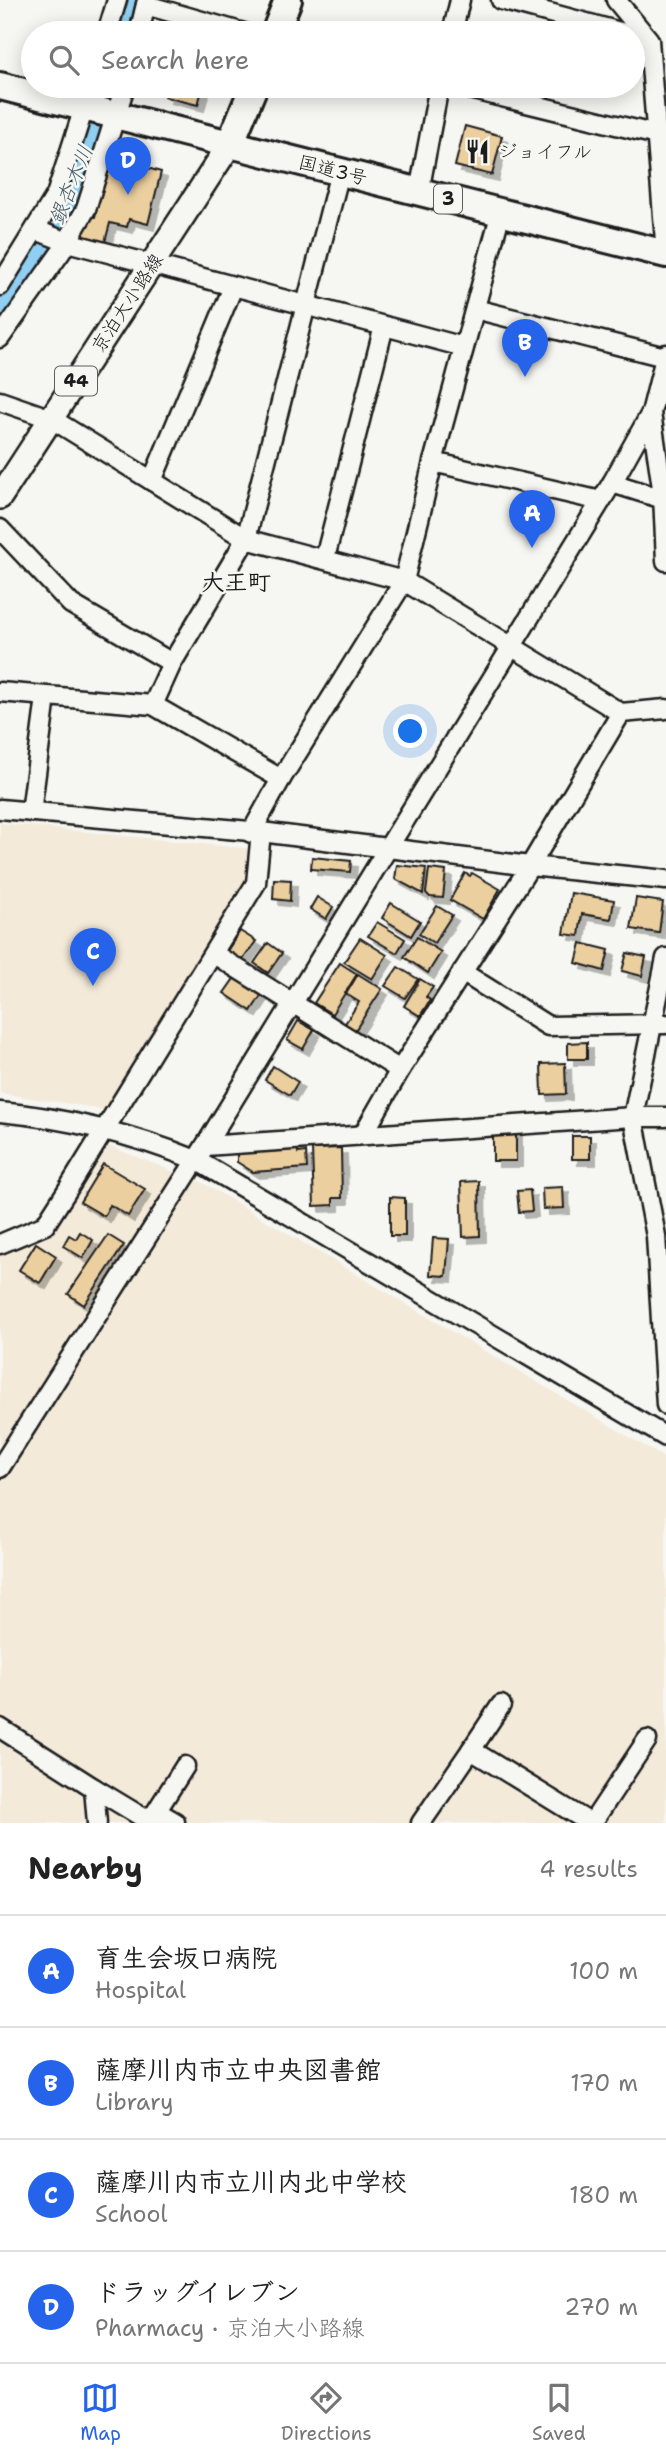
<!DOCTYPE html>
<meta charset="utf-8">
<style>
:root{--surface:#fff;--page:#f6f6f6;--text:#222;--muted:#767676;--line:#e0e0e0;--accent:#2563eb}
body{margin:0;font-family:"Shantell Sans","Klee One",sans-serif;background:var(--page);color:var(--text)}
.you{position:absolute;left:411px;top:732px;width:24px;height:24px;margin:-18px;border:5px solid #fff;border-radius:50%;background:#1a73e8;box-shadow:0 0 0 10px #1a73e833}
.badge{display:grid;place-items:center;width:46px;height:46px;border-radius:50%;background:var(--accent);color:#fff;font-size:23px;font-weight:700}
.pin{position:absolute;translate:-50% -58px;filter:drop-shadow(0 2px 4px #0008)}
.pin::after{content:'';position:absolute;top:37px;width:24px;height:21px;background:inherit;clip-path:polygon(0 0,100% 0,50% 100%)}
.list{margin:0;padding:0;list-style:none}
h2{display:flex;justify-content:space-between;align-items:center;height:91px;margin:0;padding:0 28px;font-size:30px}
h2 small{font-size:23px;font-weight:400;color:var(--muted)}
.list li{display:grid;grid-template-columns:46px 1fr auto;gap:21px;align-items:center;box-sizing:border-box;height:112px;padding:0 28px;border-top:2px solid var(--line)}
.list b{display:block;font-size:26px;white-space:nowrap}
.list p{margin:0;font-size:23px;white-space:nowrap;color:var(--muted)}
.list em{font-size:23px;font-style:normal;color:var(--muted)}
.icon{flex:none;width:38px;height:38px;fill:none;stroke:currentColor;stroke-width:2;stroke-linecap:round;stroke-linejoin:round}
.map{position:relative;flex:none;width:666px;height:1823px;overflow:hidden}
.search{position:absolute;background:var(--surface);box-shadow:0 4px 18px #0003;left:21px;right:21px;top:21px;height:77px;display:flex;align-items:center;gap:18px;box-sizing:border-box;padding:0 24px;border-radius:38px;color:var(--muted);font-size:26px}
.sheet{height:539px;background:var(--surface)}
nav{display:flex;justify-content:space-around;align-items:center;box-sizing:border-box;height:98px;border-top:2px solid var(--line);background:var(--surface);font-size:19px;color:var(--muted)}
nav a{display:grid;justify-items:center;gap:4px}
nav .on{color:var(--accent)}
.map>svg:first-child{display:block}
.built{fill:#f3ead9}
.lines{fill:none;stroke-linecap:round;stroke-linejoin:round}
.river{stroke:#90cff1;stroke-width:26}
.building{fill:#eccf9f;stroke:#1c1c1c;stroke-width:2;filter:url(#shadow)}
.minor-casing{stroke:#1c1c1c;stroke-width:23}
.major-casing{stroke:#1c1c1c;stroke-width:28}
.highway-casing{stroke:#1c1c1c;stroke-width:32}
.minor{stroke:#f6f6f2;stroke-width:18}
.major{stroke:#f6f6f2;stroke-width:23}
.highway{stroke:#f6f6f2;stroke-width:26}
.labels{text-anchor:middle;dominant-baseline:central;stroke-width:5;stroke-linejoin:round;paint-order:stroke}
.shield{fill:#f6f6f2;stroke:#5d5d5c;stroke-width:2}
.shield-label{font-size:18px;font-weight:bold;fill:#1c1c1c}
.poi-label{font-size:19px;fill:#1c1c1c;stroke:#f6f6f2;text-anchor:start}
.street-label{font-size:19px;fill:#1c1c1c;stroke:#f6f6f2}
.water-label{font-size:21px;font-style:italic;fill:#455b67;stroke:#f6f6f2}
.quarter-label{font-size:23px;font-weight:bold;fill:#1c1c1c;stroke:#f6f6f2}
</style>
<div class="map">
<svg width="666" height="1823" viewBox="0 0 666 1823">
<defs>
<filter id="shadow"><feDropShadow dx="6" dy="6" stdDeviation="0" flood-color="#0004"/></filter>
</defs>
<rect width="100%" height="100%" fill="#f6f6f2"/>
<filter id="ink" filterUnits="userSpaceOnUse"><feTurbulence type="fractalNoise" baseFrequency=".0143" numOctaves="2"/><feDisplacementMap in="SourceGraphic" scale="14" xChannelSelector="R" yChannelSelector="G"/><feConvolveMatrix kernelMatrix="1 2 1 2 8 2 1 2 1" color-interpolation-filters="sRGB"/></filter>
<g filter="url(#ink)">
<g class="built">
<path d="M0 823 251 849 252 879 108 1110 0 1093Z"/>
<path d="M106 1145 203 1183 666 1459V1823H0V1249L47 1230Z"/>
</g>
<g class="lines">
<g class="river">
<path d="M124 33 134 0"/>
<path d="M0 314 64 215 108 86"/>
</g>
</g>
<g class="building">
<path d="M168 86H203L198 105 165 97Z"/>
<path d="M465 126 502 136 492 175 455 166Z"/>
<path d="M108 165 143 174 144 167 161 172 148 224 129 219 127 227 110 223 105 242 83 237 88 216 95 217Z"/>
<path d="M312 857 351 861 350 872 311 869Z"/>
<path d="M397 865 426 868 423 894 395 879Z"/>
<path d="M429 869 446 871 443 898 430 897 426 893Z"/>
<path d="M465 873 470 876 472 873 500 889 483 919 450 900Z"/>
<path d="M274 879 291 880 290 901 273 899Z"/>
<path d="M571 893 614 900 611 919 582 914 579 936 564 934Z"/>
<path d="M317 897 333 907 326 919 310 909Z"/>
<path d="M636 898 663 902 659 933 631 929Z"/>
<path d="M391 903 420 921 411 936 382 918Z"/>
<path d="M437 906 452 915 434 943 419 934Z"/>
<path d="M377 922 405 939 397 953 368 936Z"/>
<path d="M240 931 256 941 242 961 227 951Z"/>
<path d="M417 937 441 952 428 973 404 957Z"/>
<path d="M360 938 387 955 372 979 344 962Z"/>
<path d="M268 943 282 953 268 973 254 963Z"/>
<path d="M581 943 609 950 604 971 576 963Z"/>
<path d="M627 953 646 957 642 976 622 971Z"/>
<path d="M340 963 357 974 332 1014 314 1003Z"/>
<path d="M398 967 418 979 405 998 385 986Z"/>
<path d="M238 973 264 991 251 1011 224 993Z"/>
<path d="M358 974 382 989 354 1032 344 1025 359 1002 346 994Z"/>
<path d="M420 979 433 987 426 997 430 1000 420 1016 404 1006Z"/>
<path d="M298 1021 314 1030 303 1049 287 1040Z"/>
<path d="M587 1042V1059H568V1043Z"/>
<path d="M565 1063 566 1094 542 1095 541 1064Z"/>
<path d="M273 1066 298 1082 290 1095 265 1080Z"/>
<rect x="493" y="1130" width="23" height="31"/>
<rect x="572" y="1136" width="18" height="23"/>
<path d="M298 1146V1153L306 1152 307 1168 253 1172 237 1162V1151Z"/>
<path d="M341 1148 342 1198H333V1205L314 1206 312 1149Z"/>
<path d="M103 1164 145 1189 128 1216 110 1205 104 1216 80 1202Z"/>
<path d="M479 1181 480 1236 463 1237 461 1182Z"/>
<path d="M563 1187 564 1208 543 1209 542 1188Z"/>
<path d="M530 1190 532 1211 519 1212 517 1191Z"/>
<path d="M390 1197 405 1198V1236H390Z"/>
<path d="M80 1232 93 1240 83 1258 63 1246 69 1235 76 1239Z"/>
<path d="M108 1235 124 1245 84 1305 68 1294Z"/>
<path d="M433 1238 449 1239 446 1276 430 1275Z"/>
<path d="M36 1243 56 1256 40 1283 19 1270Z"/>
</g>
<g class="lines">
<defs>
<g id="minor">
<path d="M501 0 624 33"/>
<path d="M616 0 649 40 666 254"/>
<path d="M146 5 244 33"/>
<path d="M107 33 117 0"/>
<path d="M139 33 147 0"/>
<path d="M452 33 460 0"/>
<path d="M457 86 665 137"/>
<path d="M419 192 439 86"/>
<path d="M36 230 67 242 464 347"/>
<path d="M0 286 56 195 91 86"/>
<path d="M475 309 665 357"/>
<path d="M0 338 61 252 86 209 125 86"/>
<path d="M0 401 52 419 246 539 404 581 621 713 666 709"/>
<path d="M651 413 663 495 666 561"/>
<path d="M433 462 601 501"/>
<path d="M152 481 233 287"/>
<path d="M612 483 663 499"/>
<path d="M0 529 71 604 172 663"/>
<path d="M325 558 384 326"/>
<path d="M0 692 153 705 281 779"/>
<path d="M153 705 172 663 246 539 340 172"/>
<path d="M0 809 261 832 530 866 666 880"/>
<path d="M31 812 46 697"/>
<path d="M251 833 281 779 404 581 433 462 501 212"/>
<path d="M214 954 400 1070"/>
<path d="M666 958 633 1117 656 1236 666 1405"/>
<path d="M462 972 548 1026 666 1024"/>
<path d="M0 1112C66 1118 134 1135 196 1160L666 1437"/>
<path d="M364 1133 400 1070 530 866 621 713"/>
<path d="M205 1146 633 1117H666"/>
<path d="M0 1244 45 1225 68 1189 256 883 261 832"/>
<path d="M0 1468 205 1146 612 483 651 413 666 354"/>
<path d="M0 1728 94 1788 97 1823"/>
<path d="M471 1750 501 1705"/>
<path d="M94 1788 142 1817 163 1815 175 1822"/>
<path d="M154 1815 185 1766"/>
<path d="M421 1823 471 1750 590 1823"/>
<path d="M592 1823 647 1740"/>
</g>
<path id="major" d="M0 497 230 144"/>
<g id="highway">
<path d="M275 33 288 0"/>
<path d="M0 86 666 254"/>
<path d="M230 144 254 86"/>
</g>
</defs>
<use href="#minor" class="minor-casing"/>
<use href="#major" class="major-casing"/>
<use href="#highway" class="highway-casing"/>
<use href="#minor" class="minor"/>
<use href="#major" class="major"/>
<use href="#highway" class="highway"/>
</g>
</g>
<defs>
<symbol id="restaurant-bare" viewBox="-9 -9 18 18"><path d="M-5-6h1v4h1v-4h1v4h1v-4h1v5L-1.5 .5V6h-2V.5L-5-1ZM5-6V6H3V1.5H1.5Q1.5-4 5-6Z" fill="#1c1c1c" stroke="#f6f6f2" stroke-width="2.5" paint-order="stroke"/></symbol>
</defs>
<g fill-rule="evenodd">
<use href="#restaurant-bare" x="460" y="134" width="35" height="35"/>
</g>
<g class="labels">
<g class="shield">
<rect x="434" y="184.5" width="28" height="29" rx="5"/>
<rect x="55" y="366.5" width="42" height="29" rx="5"/>
</g>
<g class="shield-label">
<text x="448" y="199">3</text>
<text x="76" y="381">44</text>
</g>
<g class="poi-label">
<text x="498" y="151">ジョイフル</text>
</g>
<g class="street-label">
<text transform="translate(333 170) rotate(14)">国道3号</text>
<text transform="translate(127 303) rotate(-57)">京泊大小路線</text>
</g>
<g class="water-label">
<text transform="translate(71 185) rotate(-68)">銀杏木川</text>
</g>
<g class="quarter-label">
<text x="236" y="582">大王町</text>
</g>
</g>
</svg>
<div class="you"></div>
<div class="pin badge" style="left:532px;top:548px">A</div>
<div class="pin badge" style="left:525px;top:377px">B</div>
<div class="pin badge" style="left:93px;top:986px">C</div>
<div class="pin badge" style="left:128px;top:195px">D</div>
<div class="search"><svg class="icon" aria-label="search" viewBox="0 0 24 24"><circle cx="10" cy="10" r="6"/><path d="M15 15l6 6"/></svg>Search here</div>
</div>
<section class="sheet">
<h2>Nearby<small>4 results</small></h2>
<ul class="list">
<li><span class="badge">A</span><div><b>育生会坂口病院</b><p>Hospital</p></div><em>100 m</em></li>
<li><span class="badge">B</span><div><b>薩摩川内市立中央図書館</b><p>Library</p></div><em>170 m</em></li>
<li><span class="badge">C</span><div><b>薩摩川内市立川内北中学校</b><p>School</p></div><em>180 m</em></li>
<li><span class="badge">D</span><div><b>ドラッグイレブン</b><p>Pharmacy · 京泊大小路線</p></div><em>270 m</em></li>
</ul>
</section>
<nav>
<a class="on"><svg class="icon" aria-label="map" viewBox="0 0 24 24"><path d="M3 6l6-2 6 2 6-2v14l-6 2-6-2-6 2zM9 4v14M15 6v14"/></svg>Map</a>
<a><svg class="icon" aria-label="directions" viewBox="0 0 24 24"><path d="M12 3l9 9-9 9-9-9zM9 14v-3h6M13 9l2 2-2 2"/></svg>Directions</a>
<a><svg class="icon" aria-label="saved" viewBox="0 0 24 24"><path d="M7 4h10v16l-5-4-5 4z"/></svg>Saved</a>
</nav>
